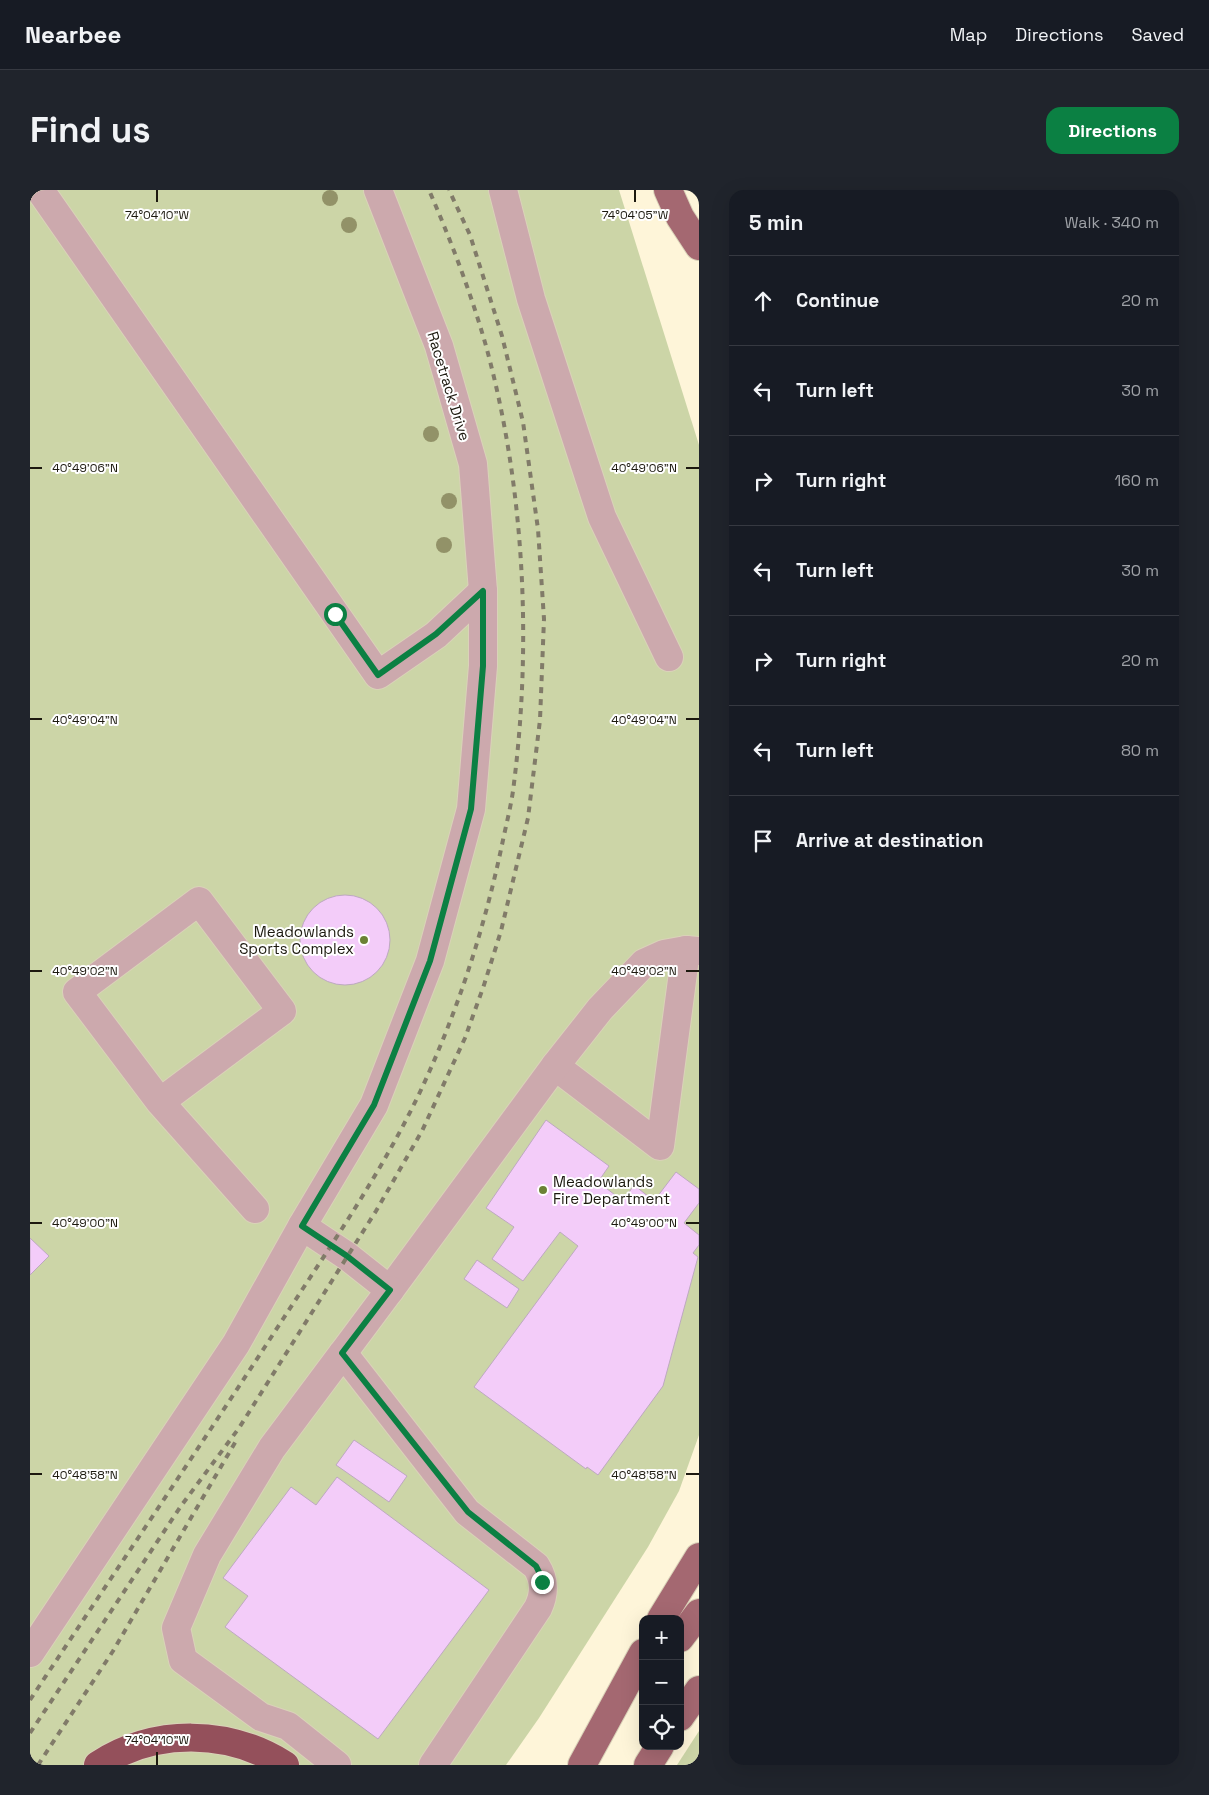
<!DOCTYPE html>
<meta charset="utf-8">
<style>
:root{--surface:#171b24;--page:#20242c;--text:#f1f3f6;--muted:#9ea1a6;--line:#363941;--accent:#0b8043}
body{margin:0;font-family:"Space Grotesk",sans-serif;background:var(--page);color:var(--text)}
.controls{position:absolute;right:15px;bottom:15px;display:grid;overflow:hidden;border-radius:10px;box-shadow:0 5px 20px #0002}
.controls button{width:45px;height:45px;display:grid;place-items:center;padding:0;border:0;border-bottom:1px solid var(--line);background:var(--surface);color:var(--text);font:25px sans-serif}
.stop{position:absolute;width:15px;height:15px;margin:-11px;border:4px solid #0b8043;border-radius:50%;background:#fff}
.stop.end{background:#0b8043;border-color:#fff;box-shadow:0 1px 5px #0008}
.list{margin:0;padding:0;list-style:none}
h2{display:flex;justify-content:space-between;align-items:center;height:65px;margin:0;padding:0 20px;font-size:21px}
h2 small{font-size:16px;font-weight:400;color:var(--muted)}
.list li{display:grid;grid-template-columns:32px 1fr auto;gap:15px;align-items:center;box-sizing:border-box;height:90px;padding:0 20px;border-top:1px solid var(--line)}
.list b{display:block;font-size:19px;white-space:nowrap}
.list em{font-size:16px;font-style:normal;color:var(--muted)}
.icon{flex:none;width:28px;height:28px;fill:none;stroke:currentColor;stroke-width:2;stroke-linecap:round;stroke-linejoin:round}
.map{position:relative;flex:none;width:669px;height:1575px;overflow:hidden;border-radius:15px}
header{display:flex;align-items:center;gap:30px;box-sizing:border-box;height:70px;padding:0 25px;background:var(--surface);border-bottom:1px solid var(--line)}
header strong{font-size:24px}
nav{display:flex;gap:28px;margin-inline-start:auto;font-size:18px}
.intro{display:flex;align-items:center;justify-content:space-between;box-sizing:border-box;height:120px;padding:0 30px}
h1{margin:0;font-size:35px}
.button{padding:12px 22px;border-radius:15px;background:var(--accent);color:#fff;font-size:18px;font-weight:700}
main{display:flex;gap:30px;padding:0 30px}
aside{flex:1;background:var(--surface);border-radius:15px;box-shadow:0 5px 20px #0002}
.map>svg:first-child{display:block}
.green{fill:#ccd5a7}
.building{fill:#f3ccf9;stroke:#bda9c0}
.lines{fill:none;stroke-linecap:round;stroke-linejoin:round}
.minor-casing{stroke:#dad2b9;stroke-width:30}
.major-casing{stroke:#dad2b9;stroke-width:30}
.highway-casing{stroke:#dad2b9;stroke-width:30}
.minor{stroke:#cca9ad;stroke-width:28}
.major{stroke:#a46871;stroke-width:28}
.highway{stroke:#94505b;stroke-width:28}
.rail{stroke:#817b69;stroke-width:4;stroke-dasharray:6 6;stroke-linecap:butt}
.tree{fill:#929268}
.route{stroke:#0b8043;stroke-width:6}
.ticks{fill:none;stroke:#1c190f;stroke-width:2}
.poi-dot{fill:#6b8235;stroke:#fff;stroke-width:2}
.labels{text-anchor:middle;dominant-baseline:central;stroke-width:4;stroke-linejoin:round;paint-order:stroke}
.street-label{font-size:15px;fill:#1c190f;stroke:#fff}
.poi-label{font-size:15px;fill:#1c190f;stroke:#fff;text-anchor:end}
.ticks-label{font-size:12px;text-anchor:middle;fill:#1c190f;stroke:#fff;stroke-width:4;stroke-linejoin:round;paint-order:stroke}
</style>
<header>
<strong>Nearbee</strong>
<nav><a>Map</a><a>Directions</a><a>Saved</a></nav>
</header>
<div class="intro"><h1>Find us</h1><a class="button">Directions</a></div>
<main>
<div class="map">
<svg width="669" height="1575" viewBox="0 0 669 1575">
<rect width="100%" height="100%" fill="#fef5d9"/>
<g class="green">
<path d="M0 0H589L669 255V1245L649 1301 618 1357 509 1528 476 1575H0Z"/>
<path d="M669 1541V1575H647Z"/>
</g>
<g class="building">
<circle cx="315" cy="750" r="45"/>
<path d="M516 930 579 976 568 992 593 1011 604 995 624 1011 646 982 669 999V1013L654 1033 669 1045V1055L663 1063 668 1067 633 1196 568 1285 557 1277 556 1279 444 1197 548 1056 530 1042 493 1091 462 1069 484 1037 456 1018Z"/>
<path d="M0 1048 19 1066 0 1085Z"/>
<path d="M447 1070 489 1099 477 1118 434 1089Z"/>
<path d="M324 1250 377 1286 359 1312 306 1275Z"/>
<path d="M307 1287 459 1400 348 1549 195 1437 218 1406 193 1388 261 1297 286 1315Z"/>
</g>
<g class="lines">
<defs>
<g id="minor">
<path d="M10 0 348 485 406 445 453 401"/>
<path d="M473 0 501 109 572 327 639 467"/>
<path d="M525 876 630 956 656 760"/>
<path d="M130 912 47 802 169 711 252 821 130 912 225 1019"/>
<path d="M272 1036 317 1066 360 1100 525 876 570 819 614 773 634 764 656 760 669 761"/>
<path d="M313 1163 360 1100"/>
<path d="M0 1463 206 1154 272 1036 344 915 400 771 441 619 453 476V401L443 274 409 156 348 0"/>
<path d="M307 1575 258 1536 231 1527 153 1470 146 1438 177 1365 242 1258 313 1163 437 1322 506 1376C515 1390 515 1403 508 1418L403 1575"/>
</g>
<g id="major">
<path d="M638 0 650 27 669 56"/>
<path d="M631 1429 669 1367"/>
<path d="M650 1448 669 1423"/>
<path d="M650 1527 669 1500"/>
<path d="M552 1575 613 1463"/>
<path d="M618 1575 630 1556"/>
</g>
<path id="highway" d="M68 1575C125 1538 198 1539 255 1575"/>
</defs>
<use href="#minor" class="minor-casing"/>
<use href="#major" class="major-casing"/>
<use href="#highway" class="highway-casing"/>
<use href="#minor" class="minor"/>
<use href="#major" class="major"/>
<use href="#highway" class="highway"/>
<g class="rail">
<path d="M0 1510C84 1383 170 1257 253 1129 301 1055 352 982 390 902 428 821 455 737 473 650 477 631 482 612 484 593 502 450 494 295 456 156 441 103 421 51 399 0"/>
<path d="M0 1543 151 1316 209 1238 346 1021 392 941 435 848 454 795 471 741 498 628 510 530 514 429 508 339 493 232 472 146 440 45 419 0"/>
<path d="M8 1575 83 1461 206 1251"/>
</g>
</g>
<g class="tree">
<circle cx="300" cy="8" r="8"/>
<circle cx="319" cy="35" r="8"/>
<circle cx="401" cy="244" r="8"/>
<circle cx="419" cy="311" r="8"/>
<circle cx="414" cy="355" r="8"/>
</g>
<g class="lines">
<path class="route" d="M305 424 348 485 406 444 453 401V476L441 619 400 771 344 915 272 1036 317 1066 360 1100 312 1163 438 1322 506 1376 510 1384 512 1392"/>
</g>
<path class="ticks" d="M127 0V12M605 0V12M0 278H12M656 278H669M0 529H12M656 529H669M0 781H12M656 781H669M0 1033H12M656 1033H669M0 1284H12M656 1284H669M127 1562V1575"/>
<g class="poi-dot">
<circle cx="334" cy="750" r="5"/>
<circle cx="513" cy="1000" r="5"/>
</g>
<g class="labels">
<g class="street-label">
<text transform="translate(419 196) rotate(73)">Racetrack Drive</text>
</g>
<g class="poi-label">
<text x="324" y="741">Meadowlands<tspan x="324" dy="17">Sports Complex</tspan></text>
<text x="523" y="991" text-anchor="start">Meadowlands<tspan x="523" dy="17">Fire Department</tspan></text>
</g>
</g>
<g class="ticks-label">
<text x="127" y="29">74°04'10"W</text>
<text x="605" y="29">74°04'05"W</text>
<text x="55" y="282">40°49'06"N</text>
<text x="614" y="282">40°49'06"N</text>
<text x="55" y="534">40°49'04"N</text>
<text x="614" y="534">40°49'04"N</text>
<text x="55" y="785">40°49'02"N</text>
<text x="614" y="785">40°49'02"N</text>
<text x="55" y="1037">40°49'00"N</text>
<text x="614" y="1037">40°49'00"N</text>
<text x="55" y="1289">40°48'58"N</text>
<text x="614" y="1289">40°48'58"N</text>
<text x="127" y="1554">74°04'10"W</text>
</g>
</svg>
<div class="controls">
<button>+</button>
<button>−</button>
<button><svg class="icon" aria-label="locate" viewBox="0 0 24 24"><circle cx="12" cy="12" r="6"/><path d="M12 2v4M12 18v4M2 12h4M18 12h4"/></svg></button>
</div>
<div class="stop" style="left:305px;top:424px"></div>
<div class="stop end" style="left:512px;top:1392px"></div>
</div>
<aside>
<h2>5 min<small>Walk · 340 m</small></h2>
<ul class="list">
<li><svg class="icon" aria-label="ahead" viewBox="0 0 24 24"><path d="M12 20V5M6 11l6-6 6 6"/></svg><div><b>Continue</b></div><em>20 m</em></li>
<li><svg class="icon" aria-label="left" viewBox="0 0 24 24"><path d="M17 20v-9H6M10 6l-5 5 5 5"/></svg><div><b>Turn left</b></div><em>30 m</em></li>
<li><svg class="icon" aria-label="right" viewBox="0 0 24 24"><path d="M7 20v-9h11M14 6l5 5-5 5"/></svg><div><b>Turn right</b></div><em>160 m</em></li>
<li><svg class="icon" aria-label="left" viewBox="0 0 24 24"><path d="M17 20v-9H6M10 6l-5 5 5 5"/></svg><div><b>Turn left</b></div><em>30 m</em></li>
<li><svg class="icon" aria-label="right" viewBox="0 0 24 24"><path d="M7 20v-9h11M14 6l5 5-5 5"/></svg><div><b>Turn right</b></div><em>20 m</em></li>
<li><svg class="icon" aria-label="left" viewBox="0 0 24 24"><path d="M17 20v-9H6M10 6l-5 5 5 5"/></svg><div><b>Turn left</b></div><em>80 m</em></li>
<li><svg class="icon" aria-label="arrive" viewBox="0 0 24 24"><path d="M6 21V4h12l-3 4 3 4H6"/></svg><div><b>Arrive at destination</b></div></li>
</ul>
</aside>
</main>
